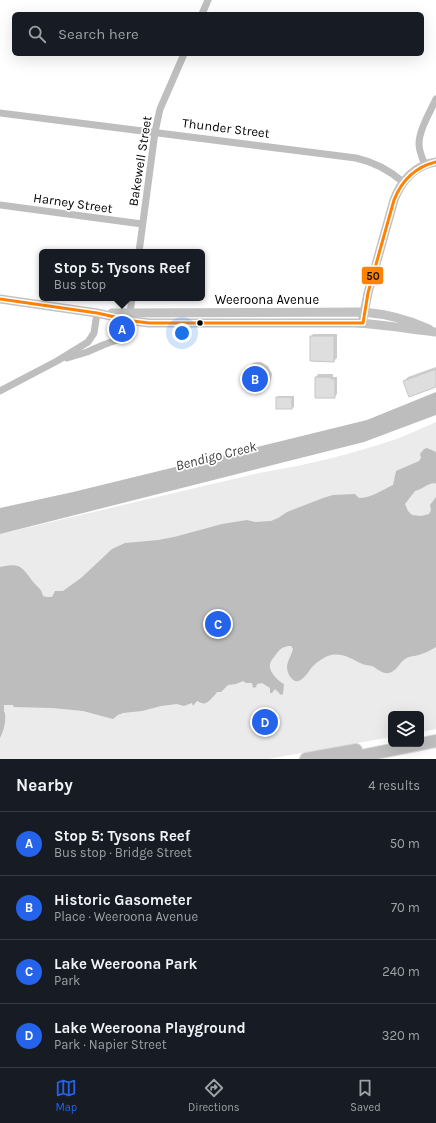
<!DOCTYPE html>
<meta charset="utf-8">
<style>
:root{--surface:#171b24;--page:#20242c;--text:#f1f3f6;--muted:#9ea1a6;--line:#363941;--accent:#2563eb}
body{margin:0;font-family:Karla,sans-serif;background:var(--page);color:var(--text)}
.controls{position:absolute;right:12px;bottom:12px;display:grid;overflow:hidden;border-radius:6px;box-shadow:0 4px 16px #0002}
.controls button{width:36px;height:36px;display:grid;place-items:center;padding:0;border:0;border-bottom:1px solid var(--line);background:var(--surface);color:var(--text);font:20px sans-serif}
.you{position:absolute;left:182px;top:333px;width:14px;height:14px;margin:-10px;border:3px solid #fff;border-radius:50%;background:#1a73e8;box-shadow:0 0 0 6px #1a73e833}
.badge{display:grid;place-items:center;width:26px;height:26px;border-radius:50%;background:var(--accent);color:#fff;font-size:13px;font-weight:700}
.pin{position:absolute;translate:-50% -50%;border:2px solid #fff;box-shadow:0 1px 4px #0006}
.popup{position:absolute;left:39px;top:249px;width:166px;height:52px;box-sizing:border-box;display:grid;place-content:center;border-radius:6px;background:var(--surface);filter:drop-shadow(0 1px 3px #0005);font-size:13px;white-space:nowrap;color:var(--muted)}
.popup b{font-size:15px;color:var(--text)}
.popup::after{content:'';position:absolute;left:50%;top:100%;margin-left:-8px;border:8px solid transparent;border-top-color:var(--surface)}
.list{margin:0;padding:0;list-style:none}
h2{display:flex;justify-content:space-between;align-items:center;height:52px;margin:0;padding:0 16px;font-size:17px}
h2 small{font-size:13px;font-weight:400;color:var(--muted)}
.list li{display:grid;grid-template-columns:26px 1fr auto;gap:12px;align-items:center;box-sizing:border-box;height:64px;padding:0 16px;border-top:1px solid var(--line)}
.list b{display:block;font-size:15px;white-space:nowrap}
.list p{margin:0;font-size:13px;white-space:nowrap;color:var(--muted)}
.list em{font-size:13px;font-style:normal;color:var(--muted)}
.icon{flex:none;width:22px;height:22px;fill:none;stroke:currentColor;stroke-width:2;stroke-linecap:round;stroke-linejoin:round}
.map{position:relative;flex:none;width:436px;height:759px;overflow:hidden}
.search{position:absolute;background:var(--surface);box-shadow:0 4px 16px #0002;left:12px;right:12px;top:12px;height:44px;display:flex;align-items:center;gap:10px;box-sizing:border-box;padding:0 14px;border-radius:6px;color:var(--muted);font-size:15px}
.sheet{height:308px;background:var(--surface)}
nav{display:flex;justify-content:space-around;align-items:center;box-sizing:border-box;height:56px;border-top:1px solid var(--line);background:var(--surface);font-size:11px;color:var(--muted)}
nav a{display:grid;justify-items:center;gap:2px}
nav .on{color:var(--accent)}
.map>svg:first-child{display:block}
.green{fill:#ebebeb}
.water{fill:#bdbdbd}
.shadow{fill:#0003}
.building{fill:#dedede;stroke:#c6c6c6}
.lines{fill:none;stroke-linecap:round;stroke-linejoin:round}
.highway-casing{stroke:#dbdbdb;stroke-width:14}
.street{stroke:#bebebe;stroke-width:7}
.secondary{stroke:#c2c2c2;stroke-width:9}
.highway{stroke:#bebebe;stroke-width:12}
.bus-1-casing{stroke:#fff;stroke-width:6}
.bus-1{stroke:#ff8200;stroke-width:3}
.bus-dot{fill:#000;stroke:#fff;stroke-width:1.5}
.labels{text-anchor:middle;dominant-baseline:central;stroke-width:3.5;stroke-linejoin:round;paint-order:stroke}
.street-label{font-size:13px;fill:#000;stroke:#fff}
.water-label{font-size:14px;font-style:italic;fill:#424242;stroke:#fff}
.line-badge{stroke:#fff;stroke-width:1.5}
.pale-badge-label{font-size:11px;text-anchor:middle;font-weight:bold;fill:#111}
</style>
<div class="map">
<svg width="436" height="759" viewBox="0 0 436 759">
<rect width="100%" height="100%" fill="#fff"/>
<path class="green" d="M436 422V729L421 732V714H391V737L268 759H0V534L259 473C306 465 354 454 399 438 412 433 424 427 436 422Z"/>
<g class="water">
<path d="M436 392V415L364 442 0 534V508L73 492 367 420Z"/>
<path d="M427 448 436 452V484L435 483C425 484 424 489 415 491L405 504 408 511 412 515 421 516 429 514 431 510 430 505 436 497V647C431 650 425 653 419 655 415 656 409 656 405 659 399 663 397 671 389 673 382 674 378 669 372 666 368 665 364 665 360 663 350 658 343 653 331 655 324 657 318 661 313 666 309 670 303 683 295 681 293 680 290 677 289 675 284 664 290 660 293 649L291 646C284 646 281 648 277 653 275 656 271 660 270 664 268 671 278 681 284 684L283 694 281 695 275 689 272 693H270V688L262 683 257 684 256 687 253 688 252 683H246L243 681 236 684 228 685 221 692H217C215 695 214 696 211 699 206 704 204 705 197 701L193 706 192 703 184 706 177 704 161 706 142 711 123 713 118 715 113 719 83 711 52 708 14 707 13 705H4V712L5 713C6 722 4 730 0 738V567C21 562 22 567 34 583 38 587 42 590 43 596L47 597H52L55 591H63L67 588 81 578 112 549 125 543 158 540 174 537 222 524 247 520 255 522 271 521 278 518 287 512 323 498 333 495 355 494 359 498C371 498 382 490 393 485L396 471 419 461 421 458 420 454 424 449Z"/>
</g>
<g class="shadow">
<path d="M313 334H337V358L334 361 311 360V337Z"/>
<path d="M257 362H261L268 366 272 374 271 379 269 383 263 390 259 392H250L243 386 241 381V377L244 371 253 363Z"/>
<path d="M436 367V386L404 381 408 377Z"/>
<path d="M318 374H333V377H337V394L335 396 316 377Z"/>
<path d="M279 396H294V407L292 408 277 397Z"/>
</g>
<g class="building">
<path d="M310 336H334V362L310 361Z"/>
<circle cx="255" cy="379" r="14"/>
<path d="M436 369V387L409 397 403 381Z"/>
<path d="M315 377H331V379H335V398H315Z"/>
<rect x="276" y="397" width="16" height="12"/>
</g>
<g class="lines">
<defs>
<g id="highway">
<path d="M306 759 356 750"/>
<path d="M346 759 436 741"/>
</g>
</defs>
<use href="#highway" class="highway-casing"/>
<g class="street">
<path d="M202 14 208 0"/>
<path d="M0 113 356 158C374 162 389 170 403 182"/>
<path d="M425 165C422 158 419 151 419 144 419 130 430 112 436 99"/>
<path d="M0 205 142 224"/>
<path d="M139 252 155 132 160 109 184 54"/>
<path d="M130 313 132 298"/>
<path d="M67 358 87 352 103 345 122 338 127 336 132 330 133 321"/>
<path d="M0 391 57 361 88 342 94 333 97 313"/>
</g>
<g class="secondary">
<path d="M0 299 97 313 133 321 149 323H354C381 324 408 329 435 332"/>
<path d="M112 313 363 312C387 314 407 319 429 329"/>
<path d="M363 318 368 293 394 200C401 181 415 165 436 162"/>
</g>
<use href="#highway" class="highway"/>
<defs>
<path id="bus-1" d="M0 299 97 313 133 321 149 323H363L368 293 394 200C402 180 415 167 436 162"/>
</defs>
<use href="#bus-1" class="bus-1-casing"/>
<use href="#bus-1" class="bus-1"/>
</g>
<circle class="bus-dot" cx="200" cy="323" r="3.5"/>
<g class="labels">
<g class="street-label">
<text transform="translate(226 128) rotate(7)">Thunder Street</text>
<text transform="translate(140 161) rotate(-81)">Bakewell Street</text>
<text transform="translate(73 203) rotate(8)">Harney Street</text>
<text x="267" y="299">Weeroona Avenue</text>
</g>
<g class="water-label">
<text transform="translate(216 456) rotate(-14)">Bendigo Creek</text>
</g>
</g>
<rect class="line-badge" x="361" y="266" width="23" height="19" rx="4" fill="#ff8200"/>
<g class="pale-badge-label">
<text x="373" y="280">50</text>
</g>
</svg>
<div class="controls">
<button><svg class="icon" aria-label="layers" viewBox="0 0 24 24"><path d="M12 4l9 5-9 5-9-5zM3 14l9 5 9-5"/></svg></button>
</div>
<div class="you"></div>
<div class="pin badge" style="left:122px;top:329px">A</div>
<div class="popup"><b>Stop 5: Tysons Reef</b>Bus stop</div>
<div class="pin badge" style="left:255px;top:379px">B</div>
<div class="pin badge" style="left:218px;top:624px">C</div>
<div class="pin badge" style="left:265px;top:722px">D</div>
<div class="search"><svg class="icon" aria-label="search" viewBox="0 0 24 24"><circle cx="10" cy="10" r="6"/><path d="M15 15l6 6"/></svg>Search here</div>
</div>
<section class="sheet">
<h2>Nearby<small>4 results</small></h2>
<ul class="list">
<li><span class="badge">A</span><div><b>Stop 5: Tysons Reef</b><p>Bus stop · Bridge Street</p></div><em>50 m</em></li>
<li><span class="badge">B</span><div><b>Historic Gasometer</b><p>Place · Weeroona Avenue</p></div><em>70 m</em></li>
<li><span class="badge">C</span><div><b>Lake Weeroona Park</b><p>Park</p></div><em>240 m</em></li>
<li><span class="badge">D</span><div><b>Lake Weeroona Playground</b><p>Park · Napier Street</p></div><em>320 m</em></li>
</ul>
</section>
<nav>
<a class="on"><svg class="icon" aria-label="map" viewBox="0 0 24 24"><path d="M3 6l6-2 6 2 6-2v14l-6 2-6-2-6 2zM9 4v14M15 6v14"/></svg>Map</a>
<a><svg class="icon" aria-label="directions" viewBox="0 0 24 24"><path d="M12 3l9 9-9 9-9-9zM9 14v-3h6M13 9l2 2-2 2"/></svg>Directions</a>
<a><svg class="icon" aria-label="saved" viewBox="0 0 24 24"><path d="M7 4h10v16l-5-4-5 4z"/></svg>Saved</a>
</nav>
